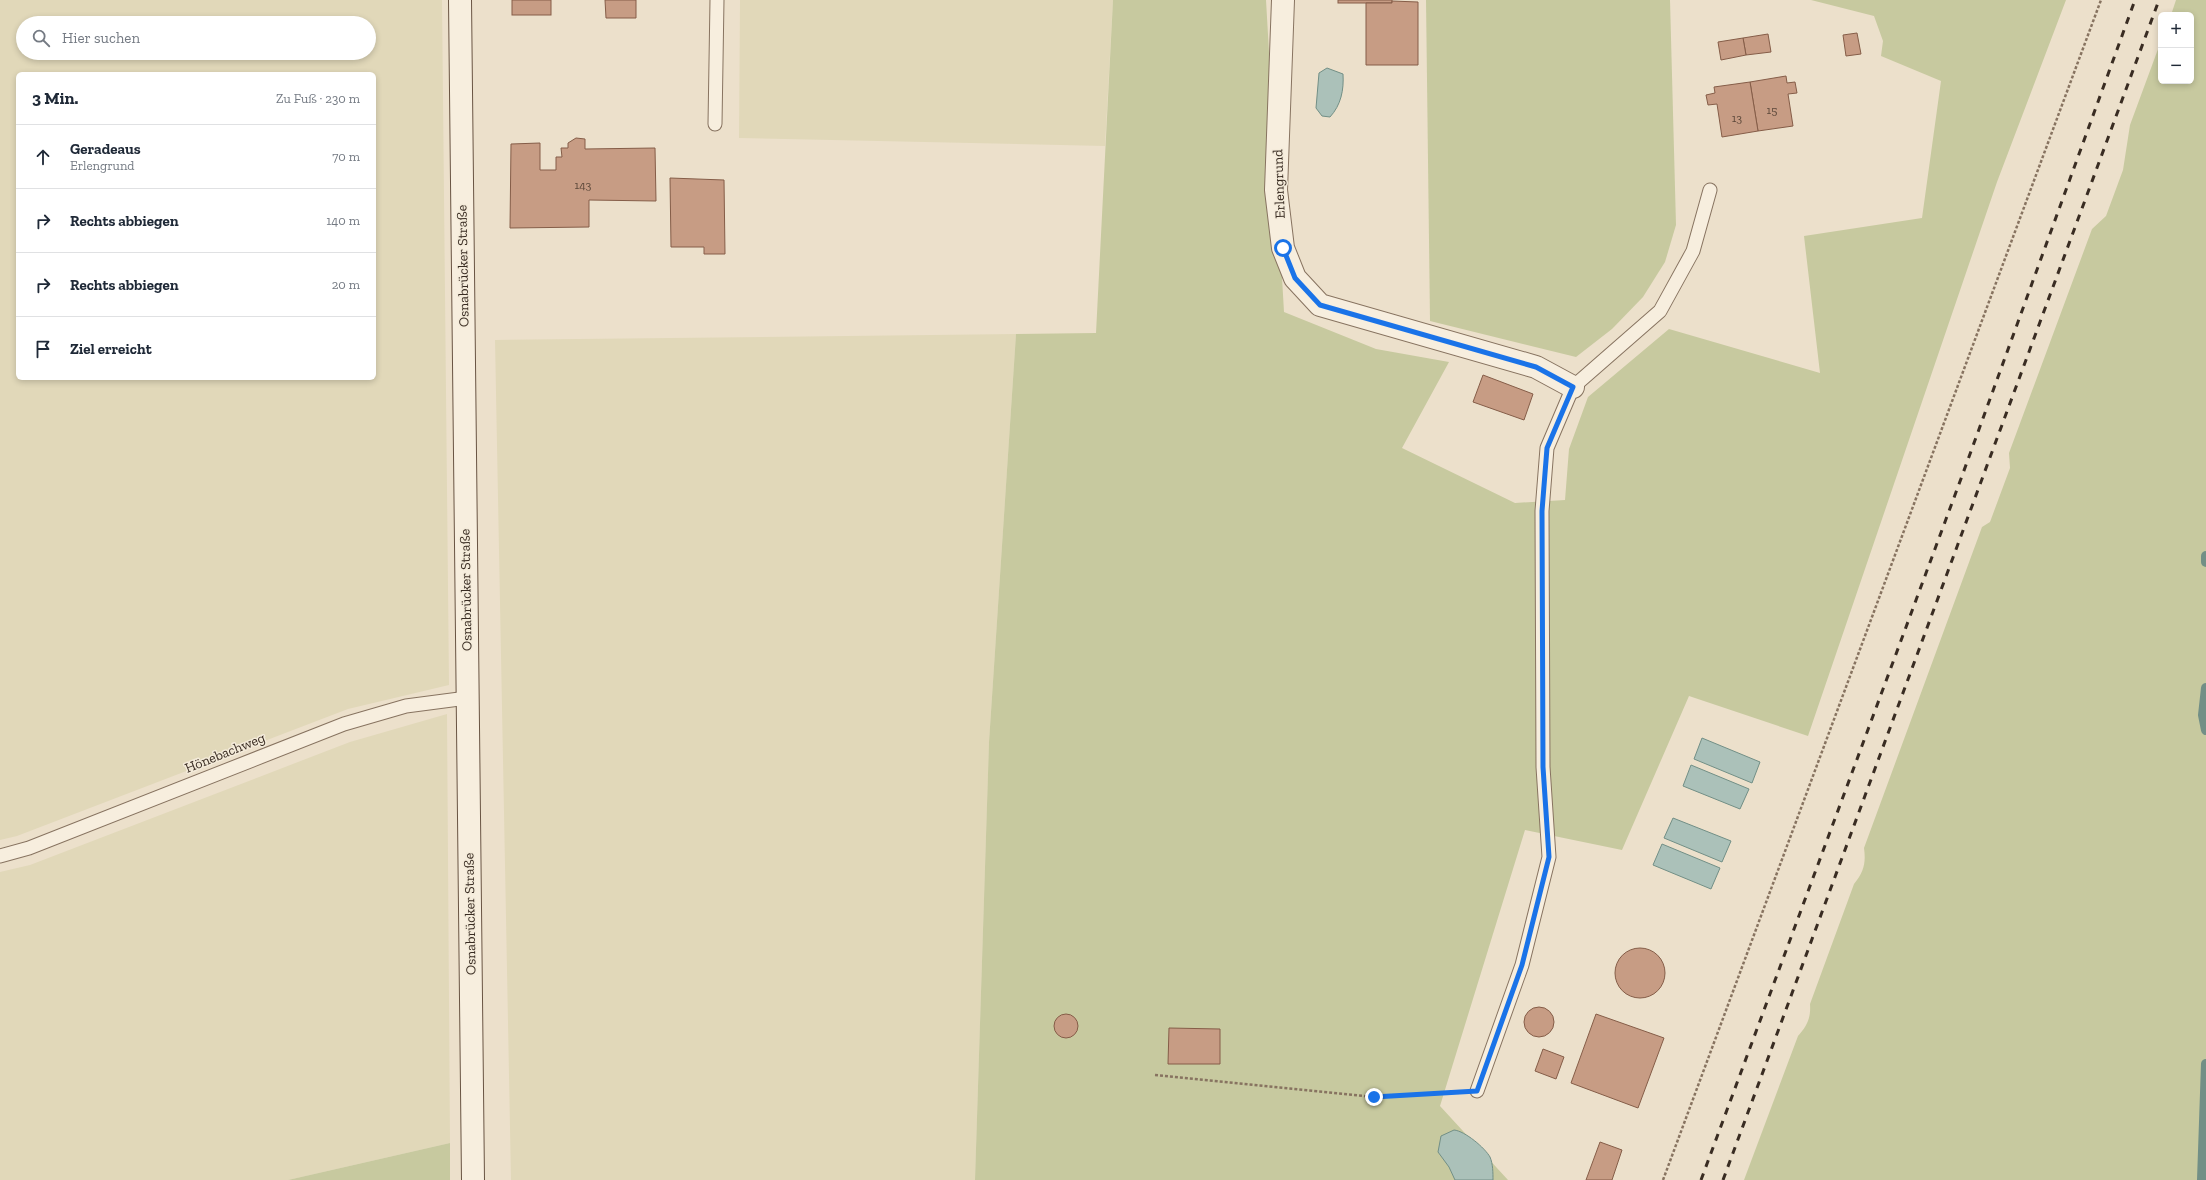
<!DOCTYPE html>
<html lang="de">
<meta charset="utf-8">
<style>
:root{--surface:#fff;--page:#f2f2f3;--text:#1f2937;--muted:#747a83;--line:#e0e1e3}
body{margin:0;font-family:"Zilla Slab",serif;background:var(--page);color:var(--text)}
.controls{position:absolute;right:12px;top:12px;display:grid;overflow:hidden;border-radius:6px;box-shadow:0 2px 6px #0003}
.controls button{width:36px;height:36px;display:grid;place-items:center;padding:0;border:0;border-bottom:1px solid var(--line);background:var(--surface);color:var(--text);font:20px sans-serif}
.stop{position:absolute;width:12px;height:12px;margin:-9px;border:3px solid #1a73e8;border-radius:50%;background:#fff}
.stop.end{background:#1a73e8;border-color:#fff;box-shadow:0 1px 4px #0008}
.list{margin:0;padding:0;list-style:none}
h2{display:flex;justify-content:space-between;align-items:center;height:52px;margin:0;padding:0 16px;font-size:17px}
h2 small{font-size:13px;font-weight:400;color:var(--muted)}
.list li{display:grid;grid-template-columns:26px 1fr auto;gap:12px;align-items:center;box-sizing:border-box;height:64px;padding:0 16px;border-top:1px solid var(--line)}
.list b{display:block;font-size:15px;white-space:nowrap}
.list p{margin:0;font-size:13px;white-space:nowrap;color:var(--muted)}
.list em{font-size:13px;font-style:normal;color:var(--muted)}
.icon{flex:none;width:22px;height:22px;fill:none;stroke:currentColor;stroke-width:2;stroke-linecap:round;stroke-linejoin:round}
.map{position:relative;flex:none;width:2206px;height:1180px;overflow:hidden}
.search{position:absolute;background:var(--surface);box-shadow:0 2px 6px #0003;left:16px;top:16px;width:360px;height:44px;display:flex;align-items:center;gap:10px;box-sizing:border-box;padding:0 14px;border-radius:22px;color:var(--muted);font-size:15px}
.panel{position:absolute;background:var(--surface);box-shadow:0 2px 6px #0003;left:16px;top:72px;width:360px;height:308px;border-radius:6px}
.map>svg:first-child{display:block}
.farmland{fill:#e1d8b9;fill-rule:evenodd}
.green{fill:#c7c99f}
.water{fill:#abc1b9;stroke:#728f86}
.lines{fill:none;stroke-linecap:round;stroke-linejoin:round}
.stream{stroke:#728f86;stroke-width:10}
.building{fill:#c79c84;stroke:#855d48}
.lane-casing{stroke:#877360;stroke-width:15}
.street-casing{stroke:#877360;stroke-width:24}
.secondary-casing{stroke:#695443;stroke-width:24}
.path{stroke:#877360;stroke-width:2.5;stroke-dasharray:3 2;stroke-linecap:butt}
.lane{stroke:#f7eede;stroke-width:13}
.street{stroke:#f7eede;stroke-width:22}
.secondary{stroke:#f7eede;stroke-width:22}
.rail{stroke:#392c22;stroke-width:3;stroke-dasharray:7 7;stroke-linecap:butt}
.route{stroke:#1a73e8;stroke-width:5}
.labels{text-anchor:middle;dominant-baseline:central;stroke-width:3;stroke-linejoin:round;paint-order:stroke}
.number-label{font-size:12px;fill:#5c483a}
.street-label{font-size:14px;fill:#392c22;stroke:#f4ebda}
</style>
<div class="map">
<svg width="2206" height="1180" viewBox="0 0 2206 1180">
<rect width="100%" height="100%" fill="#ece0cb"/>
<g class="farmland">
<path d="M0 0H442L449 685 348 709 17 836 0 840ZM23 23H369V53H23ZM18 74H374V378H18Z"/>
<path d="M740 0H1113L1105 146 739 138Z"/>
<path d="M1016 334 989 742 975 1180H511L495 340Z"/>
<path d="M447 714 450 1143 288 1180H0V872L30 865 350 742Z"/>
</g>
<g class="green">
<path d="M1113 0H1266L1284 312 1376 349 1449 362 1402 448 1515 503 1565 500 1569 449 1588 397 1669 329 1820 373 1804 236 1922 218 1941 81 1881 56 1883 41 1874 16 1811 0H2066L1997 182 1808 736 1689 696 1622 850 1525 830 1440 1106 1508 1180H975L989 742 1016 334 1096 333Z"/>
<path d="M1426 0H1670L1676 225 1665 262 1643 297 1612 329 1576 357 1430 321Z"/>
<path d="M2176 0H2206V1180H1744L1798 1036C1807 1026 1811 1018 1810 1004L1854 884C1864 872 1866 863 1864 848L1982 527 1990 522 2010 468 2009 453 2092 229 2106 216 2123 170 2130 125 2161 41V81H2191V15H2171Z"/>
<path d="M450 1143V1180H288Z"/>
</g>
<g class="water">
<path d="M1327 68 1343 74C1344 90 1341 105 1330 117L1322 116 1316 108 1319 73Z"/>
<path d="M1702 738 1760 762 1752 783 1694 759Z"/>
<path d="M1691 765 1749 789 1740 809 1683 786Z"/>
<path d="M1673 818 1731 841 1722 862 1664 838Z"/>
<path d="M1662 844 1720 868 1711 889 1653 865Z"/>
<path d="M1454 1130C1465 1131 1485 1148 1490 1157 1493 1164 1493 1173 1493 1180H1455L1449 1167 1438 1152 1441 1136Z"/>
</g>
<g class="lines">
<g class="stream">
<path d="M2206 556V562"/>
<path d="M2206 688 2203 715 2206 730"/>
<path d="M2202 1180 2206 1064"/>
</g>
</g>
<g class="building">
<rect x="512" y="0" width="39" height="15"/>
<path d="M605 0H636V18H606Z"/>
<rect x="1338" y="0" width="54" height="3"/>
<path d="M1392 1 1418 2V65H1366V3H1392Z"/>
<path d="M1857 33 1861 54 1846 56 1843 35Z"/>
<path d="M1768 34 1771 52 1746 55 1743 38Z"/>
<path d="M1743 38 1746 55 1721 60 1718 42Z"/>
<path d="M1786 76 1787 83 1795 82 1797 93 1788 94 1793 126 1758 131 1750 82Z"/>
<path d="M1750 82 1758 131 1722 137 1717 104 1708 105 1706 95 1715 93 1714 87Z"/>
<path d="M576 138 585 139V149L655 148 656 201 589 200V227L510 228 511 144 540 143V170H556V157H562L561 148H568V143Z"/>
<path d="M670 178 724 180 725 254H704V247H671Z"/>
<path d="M1483 375 1533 394 1524 420 1473 402Z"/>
<circle cx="1640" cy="973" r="25"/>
<circle cx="1539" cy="1022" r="15"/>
<circle cx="1066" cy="1026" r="12"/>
<path d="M1596 1014 1664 1038 1638 1108 1571 1083Z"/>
<path d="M1169 1028 1220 1029V1064H1168Z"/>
<path d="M1543 1049 1564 1057 1556 1079 1535 1071Z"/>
<path d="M1600 1142 1622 1150 1612 1180H1586Z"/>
</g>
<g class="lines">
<defs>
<g id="lane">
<path d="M715 124 717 0"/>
<path d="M0 856 29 848 344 724 406 706 467 698"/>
<path d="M1477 1091 1522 965 1549 857 1543 767 1542 511 1547 448 1573 387 1660 311 1693 251 1710 190"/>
</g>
<path id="street" d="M1283 0 1276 190 1283 248 1295 278 1320 305 1536 367 1573 387"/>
<path id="secondary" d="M460 0 473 1180"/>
</defs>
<use href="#lane" class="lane-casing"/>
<use href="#street" class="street-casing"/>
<use href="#secondary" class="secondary-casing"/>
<g class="path">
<path d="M1155 1075 1374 1097 1453 1092"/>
<path d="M1663 1180 2101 0"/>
</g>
<use href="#lane" class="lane"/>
<use href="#street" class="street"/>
<use href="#secondary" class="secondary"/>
<g class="rail">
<path d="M1701 1180 1962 476 2135 0"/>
<path d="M1723 1180 2159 0"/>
</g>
</g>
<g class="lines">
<path class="route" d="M1283 248 1295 278 1320 305 1536 367 1573 387 1547 448 1542 511 1543 767 1549 857 1522 965 1477 1091 1374 1097"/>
</g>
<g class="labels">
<g class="number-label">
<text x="1772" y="110">15</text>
<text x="1737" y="118">13</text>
<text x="583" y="185">143</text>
</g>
<g class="street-label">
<text transform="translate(1279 184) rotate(-92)">Erlengrund</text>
<text transform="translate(463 266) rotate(-91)">Osnabrücker Straße</text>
<text transform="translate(466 590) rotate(-91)">Osnabrücker Straße</text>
<text transform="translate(225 753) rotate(-22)">Hönebachweg</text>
<text transform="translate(470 914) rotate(-91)">Osnabrücker Straße</text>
</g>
</g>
</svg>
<div class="controls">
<button>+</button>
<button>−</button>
</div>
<div class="stop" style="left:1283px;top:248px"></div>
<div class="stop end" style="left:1374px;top:1097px"></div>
<div class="search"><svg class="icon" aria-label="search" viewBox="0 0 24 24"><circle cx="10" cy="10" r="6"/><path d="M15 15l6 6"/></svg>Hier suchen</div>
<section class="panel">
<h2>3 Min.<small>Zu Fuß · 230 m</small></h2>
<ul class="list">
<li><svg class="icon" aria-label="ahead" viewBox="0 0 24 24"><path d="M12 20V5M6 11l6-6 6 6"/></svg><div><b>Geradeaus</b><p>Erlengrund</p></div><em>70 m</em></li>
<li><svg class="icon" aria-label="right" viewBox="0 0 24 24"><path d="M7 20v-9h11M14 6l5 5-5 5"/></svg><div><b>Rechts abbiegen</b></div><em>140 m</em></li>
<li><svg class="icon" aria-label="right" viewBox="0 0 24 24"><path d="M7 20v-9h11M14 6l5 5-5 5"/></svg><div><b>Rechts abbiegen</b></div><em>20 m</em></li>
<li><svg class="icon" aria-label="arrive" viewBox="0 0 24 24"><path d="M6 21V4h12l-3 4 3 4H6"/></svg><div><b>Ziel erreicht</b></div></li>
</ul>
</section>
</div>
